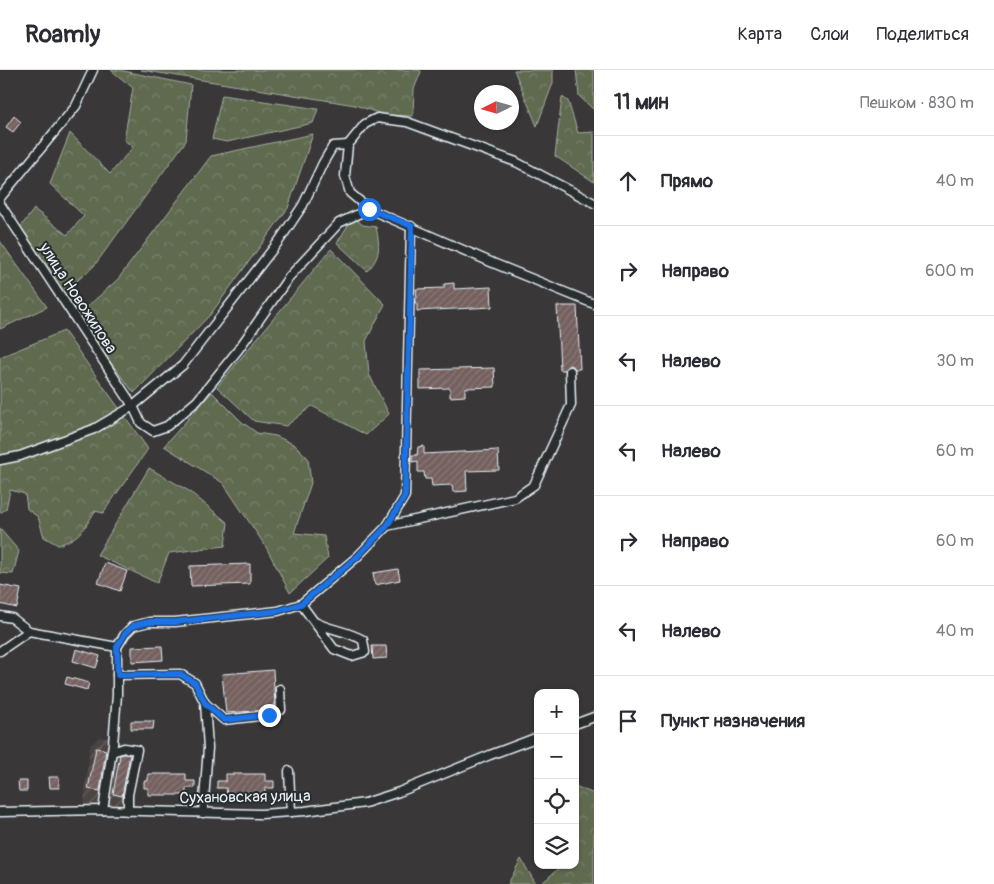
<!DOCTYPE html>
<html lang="ru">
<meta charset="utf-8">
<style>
:root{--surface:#fff;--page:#f7f7f7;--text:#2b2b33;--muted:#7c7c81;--line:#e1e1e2}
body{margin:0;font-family:Pangolin,sans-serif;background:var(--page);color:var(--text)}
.controls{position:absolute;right:15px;bottom:15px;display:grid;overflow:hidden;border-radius:10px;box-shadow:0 1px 4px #0004}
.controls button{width:45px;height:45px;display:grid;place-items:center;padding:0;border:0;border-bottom:1px solid var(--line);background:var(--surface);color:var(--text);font:25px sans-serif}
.compass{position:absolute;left:474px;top:15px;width:45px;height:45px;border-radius:50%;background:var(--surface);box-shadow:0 1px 4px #0004;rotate:265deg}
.stop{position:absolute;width:15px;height:15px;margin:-11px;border:4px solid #1a73e8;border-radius:50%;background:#fff}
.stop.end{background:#1a73e8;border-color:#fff;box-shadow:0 1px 5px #0008}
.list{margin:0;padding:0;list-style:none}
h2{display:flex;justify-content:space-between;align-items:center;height:65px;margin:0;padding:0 20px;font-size:21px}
h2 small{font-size:16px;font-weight:400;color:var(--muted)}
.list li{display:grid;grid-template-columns:32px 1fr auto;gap:15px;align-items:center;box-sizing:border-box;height:90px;padding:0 20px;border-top:1px solid var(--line)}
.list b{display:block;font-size:19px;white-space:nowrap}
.list em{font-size:16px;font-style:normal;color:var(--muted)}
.icon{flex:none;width:28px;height:28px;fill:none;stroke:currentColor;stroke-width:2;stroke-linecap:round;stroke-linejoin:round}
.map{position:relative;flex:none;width:594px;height:814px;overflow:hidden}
header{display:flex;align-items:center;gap:30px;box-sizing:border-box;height:70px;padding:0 25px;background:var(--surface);border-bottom:1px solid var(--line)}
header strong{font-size:24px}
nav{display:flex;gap:28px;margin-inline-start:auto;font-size:18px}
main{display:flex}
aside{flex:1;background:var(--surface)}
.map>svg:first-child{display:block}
.industrial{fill:url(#industrial-furrows)}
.forest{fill:url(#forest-crowns);stroke:#a4aea4}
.building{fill:url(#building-hatch);stroke:#e8f1f8}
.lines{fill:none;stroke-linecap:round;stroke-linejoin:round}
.minor-casing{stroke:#e8f1f8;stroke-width:11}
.minor{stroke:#2a2d2e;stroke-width:8}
.route{stroke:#1a73e8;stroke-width:6}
.labels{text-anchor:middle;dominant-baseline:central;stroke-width:4;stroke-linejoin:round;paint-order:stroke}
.street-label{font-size:16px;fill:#e8f1f8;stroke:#2a2d2e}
</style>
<header>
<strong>Roamly</strong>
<nav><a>Карта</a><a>Слои</a><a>Поделиться</a></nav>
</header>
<main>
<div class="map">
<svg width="594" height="814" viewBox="0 0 594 814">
<defs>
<pattern id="industrial-furrows" width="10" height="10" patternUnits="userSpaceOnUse" patternTransform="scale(1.25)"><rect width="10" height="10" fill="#4b4443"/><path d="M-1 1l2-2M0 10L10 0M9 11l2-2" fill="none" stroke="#655f5f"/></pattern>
<pattern id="forest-crowns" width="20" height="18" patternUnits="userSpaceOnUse" patternTransform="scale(1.25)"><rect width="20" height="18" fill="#606a50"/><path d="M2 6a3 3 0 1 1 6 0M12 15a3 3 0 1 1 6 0" fill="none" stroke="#77806a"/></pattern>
<pattern id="building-hatch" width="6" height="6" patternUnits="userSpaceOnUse" patternTransform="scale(1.25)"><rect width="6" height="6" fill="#74615e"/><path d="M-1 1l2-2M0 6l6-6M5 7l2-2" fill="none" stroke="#887876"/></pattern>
</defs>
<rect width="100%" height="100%" fill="#393738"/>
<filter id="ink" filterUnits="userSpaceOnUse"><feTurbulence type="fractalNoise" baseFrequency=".02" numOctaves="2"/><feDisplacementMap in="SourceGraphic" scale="10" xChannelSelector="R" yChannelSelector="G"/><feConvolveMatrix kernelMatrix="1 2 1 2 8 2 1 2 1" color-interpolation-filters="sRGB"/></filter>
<g filter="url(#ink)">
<path class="industrial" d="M99 667 118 669V675L139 678 131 739 84 737 85 719 90 676Z"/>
<g class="forest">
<path d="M111 0H119L191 15 186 71 94 196 62 224 16 163 34 139 67 165 84 146 50 114 70 63 110 104 133 77 124 70 133 18Z"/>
<path d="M141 0H420L421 2 414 19 413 46 384 45 355 35Z"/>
<path d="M514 0H553V13L537 56Z"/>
<path d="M576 0H594V40L579 26Z"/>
<path d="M222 25 318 39 313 53 227 72 212 69Z"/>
<path d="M562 27 568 31 578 63 594 62V112L555 86Z"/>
<path d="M313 64 288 138 210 245 134 323 76 247 118 209 211 86Z"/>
<path d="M353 147 363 155 376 157C380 176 381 187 367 201L337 173Z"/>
<path d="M0 171 47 237 0 259Z"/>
<path d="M331 179 385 234 366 271 369 304 389 344 366 365 312 336 286 356 254 351 217 317Z"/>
<path d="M64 261 148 379 103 443 95 441C84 460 79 468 58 475L44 467 38 447 27 439 25 424 10 420 6 439 0 443V287Z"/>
<path d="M212 322 242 352 257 363 276 366 295 375 308 388 311 413 294 463 324 466 328 488 290 523 266 477 223 413 164 376Z"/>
<path d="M149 398 189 421 228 453 225 476 169 483 157 513 97 485Z"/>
<path d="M0 459 19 481 13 504 0 503Z"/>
<path d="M575 716 594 724V814H541L559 798 558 795H575Z"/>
<path d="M521 789 536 814H508Z"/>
</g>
<g class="building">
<path d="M14 46 21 52 13 62 6 57Z"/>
<path d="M454 213V219L491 217 492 237 417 241V233H415V228H417L416 219 444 218V214Z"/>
<path d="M557 236H577L580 299H575L573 296 569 295 565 300H560Z"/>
<path d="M494 298 495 317 465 318V326L450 327V318L420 319V300Z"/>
<path d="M424 376V384L498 380 499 400 466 401 467 421 453 422 452 415 432 416 431 409H425L424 402H418V391L412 392V385H417L418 377Z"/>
<path d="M105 493 127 501 120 521 98 513Z"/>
<path d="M250 494V514L191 516 190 496Z"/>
<path d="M398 499 400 510 375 515 373 503Z"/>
<path d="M0 515 21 519 17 538 0 534Z"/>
<path d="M162 576 163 590 132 592V577Z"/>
<path d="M372 576H386L387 588 373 589Z"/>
<path d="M76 579 100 586 96 598 73 591Z"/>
<path d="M273 600 275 636 268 640 226 643 222 604Z"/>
<path d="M67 607 89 613 87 620 65 614Z"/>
<path d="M131 651H154L153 659H131Z"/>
<path d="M96 678 106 680 100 721 88 719Z"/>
<path d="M124 684 130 685 122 726 113 724 120 685Z"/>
<path d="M148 704H186V711H195V718H186V725H148V718H144V711H148Z"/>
<path d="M226 704H265V711H274V718H265V725H227L226 718H217V711H226Z"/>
<path d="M49 707H59V718H50Z"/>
<path d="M18 711H27V721H19Z"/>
</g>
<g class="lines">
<defs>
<g id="minor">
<path d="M0 128 76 36 93 0"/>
<path d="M594 133 516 92 407 52 377 48 365 54 348 75 345 106 350 123 369 139 493 193 594 234"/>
<path d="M0 134 133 336 141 353 153 361 167 356 197 331 238 280 289 207 339 153 369 139"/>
<path d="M0 390 20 386 94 359 133 336 183 295 279 171 303 135 323 93 333 76 348 75"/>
<path d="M387 456 515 428 534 415 571 335 570 301"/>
<path d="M301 534 334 579 352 586 365 582 363 570C348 561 330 560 315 552"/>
<path d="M0 546 12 548 29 561 117 577"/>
<path d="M0 581 29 561"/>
<path d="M117 605 180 604 195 613 205 633 208 678 203 743"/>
<path d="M205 633 224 650 269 645 281 640 280 619"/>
<path d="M575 654 594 647"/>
<path d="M112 682 124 678 137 680 128 725V741"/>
<path d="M289 701 291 742"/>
<path d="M103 740 113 674 117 625V577L125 564 133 556 149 552H175L278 541 301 534 357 487 387 456 405 426 411 156"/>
<path d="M0 742 103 740 261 744 305 741 365 733 399 722 490 685 538 667"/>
</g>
</defs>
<use href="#minor" class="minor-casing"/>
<use href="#minor" class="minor"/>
</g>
</g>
<g class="lines" filter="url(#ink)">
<path class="route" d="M269 645 224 650 205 633 195 613 180 604 118 605 117 577 125 564 133 556 149 552H175L278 541 301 534 357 487 387 456 405 426 412 156 369 139"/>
</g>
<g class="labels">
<g class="street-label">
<text transform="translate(78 228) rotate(57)">улица Новожилова</text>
<text transform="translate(245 727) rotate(-1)">Сухановская улица</text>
</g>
</g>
</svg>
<div class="controls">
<button>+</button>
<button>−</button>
<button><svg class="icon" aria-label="locate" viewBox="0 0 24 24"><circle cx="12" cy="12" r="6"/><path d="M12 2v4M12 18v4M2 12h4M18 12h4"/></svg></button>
<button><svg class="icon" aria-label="layers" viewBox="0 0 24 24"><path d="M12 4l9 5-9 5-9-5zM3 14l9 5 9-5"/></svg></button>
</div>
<svg class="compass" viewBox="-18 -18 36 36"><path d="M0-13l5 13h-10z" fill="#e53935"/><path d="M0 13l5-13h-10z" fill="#7c7c81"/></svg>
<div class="stop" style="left:369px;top:139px"></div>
<div class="stop end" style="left:269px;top:645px"></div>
</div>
<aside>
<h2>11 мин<small>Пешком · 830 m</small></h2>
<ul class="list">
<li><svg class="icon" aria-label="ahead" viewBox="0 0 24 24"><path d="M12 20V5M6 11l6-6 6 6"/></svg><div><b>Прямо</b></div><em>40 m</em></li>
<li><svg class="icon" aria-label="right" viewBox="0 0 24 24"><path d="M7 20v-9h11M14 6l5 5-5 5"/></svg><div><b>Направо</b></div><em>600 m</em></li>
<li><svg class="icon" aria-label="left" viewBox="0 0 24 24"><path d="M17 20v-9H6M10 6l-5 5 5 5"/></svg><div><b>Налево</b></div><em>30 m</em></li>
<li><svg class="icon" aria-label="left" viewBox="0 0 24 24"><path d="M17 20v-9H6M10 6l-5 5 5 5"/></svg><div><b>Налево</b></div><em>60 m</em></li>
<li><svg class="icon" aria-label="right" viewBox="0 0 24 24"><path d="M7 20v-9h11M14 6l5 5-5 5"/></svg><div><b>Направо</b></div><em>60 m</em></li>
<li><svg class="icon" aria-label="left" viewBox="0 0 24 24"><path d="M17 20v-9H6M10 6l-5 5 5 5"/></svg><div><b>Налево</b></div><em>40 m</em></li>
<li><svg class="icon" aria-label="arrive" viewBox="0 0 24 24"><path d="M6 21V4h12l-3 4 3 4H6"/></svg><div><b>Пункт назначения</b></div></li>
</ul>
</aside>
</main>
